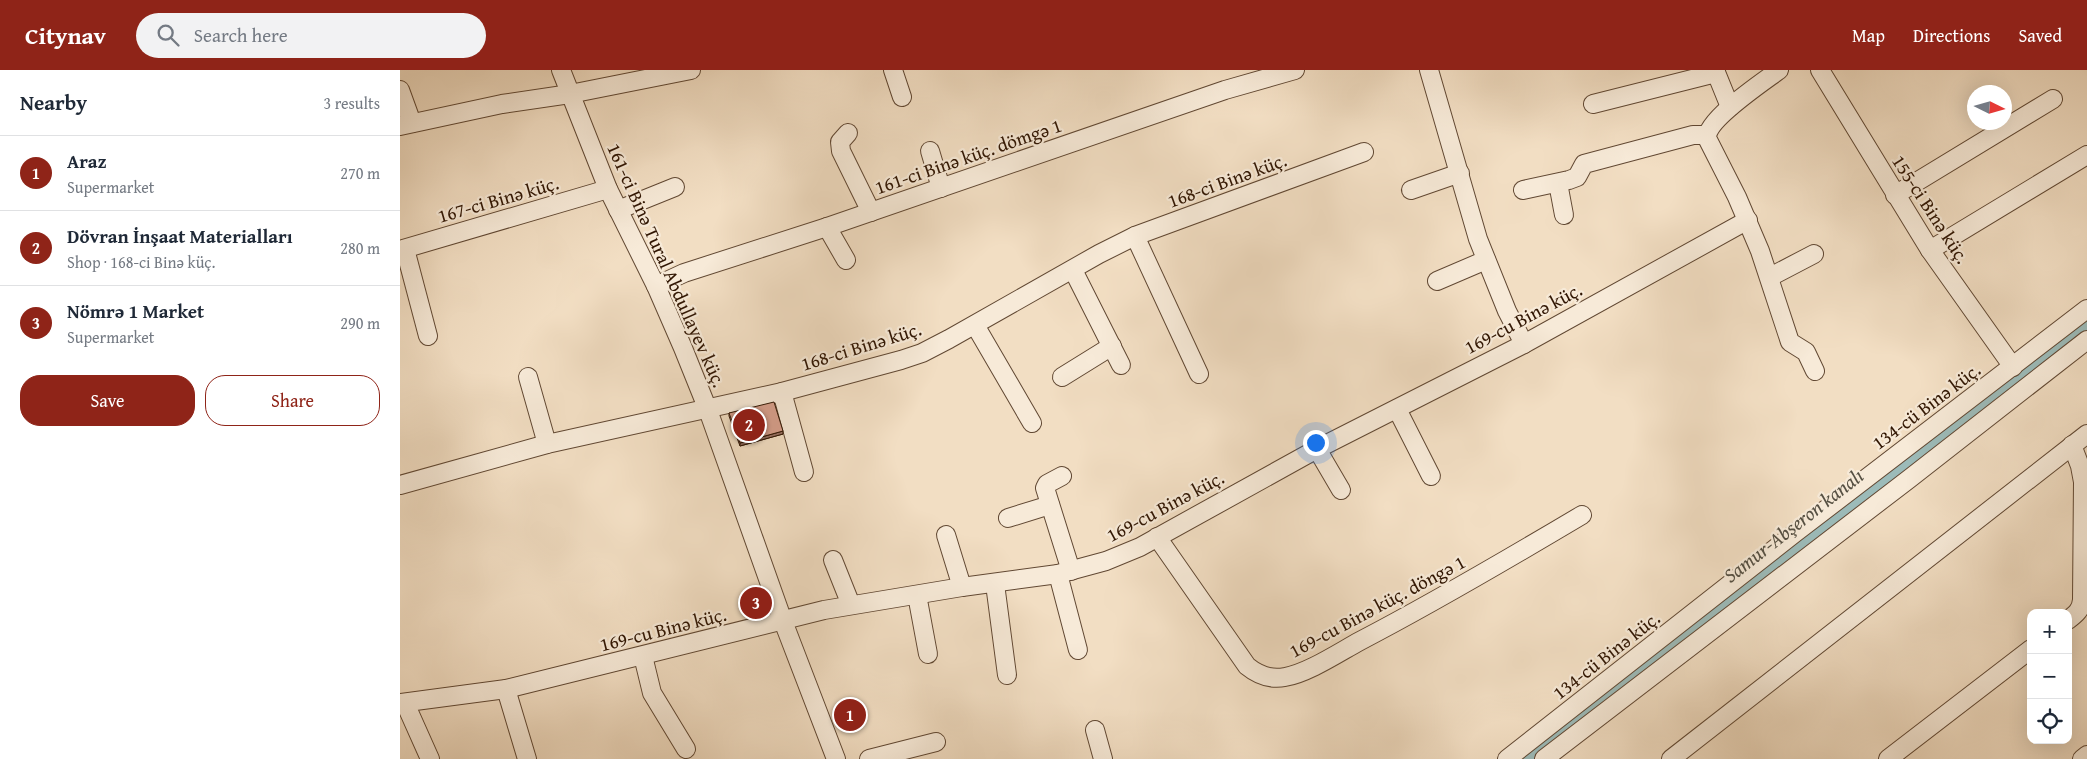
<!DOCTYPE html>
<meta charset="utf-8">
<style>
:root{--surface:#fff;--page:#f2f2f3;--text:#1f2937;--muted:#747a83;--line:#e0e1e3;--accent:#8f2418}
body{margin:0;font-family:"Gentium Book Plus",serif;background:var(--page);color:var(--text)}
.controls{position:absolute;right:15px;bottom:15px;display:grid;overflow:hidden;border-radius:10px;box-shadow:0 5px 20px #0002}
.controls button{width:45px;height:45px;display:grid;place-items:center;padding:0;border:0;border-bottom:1px solid var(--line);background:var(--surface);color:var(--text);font:25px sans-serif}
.compass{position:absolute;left:1567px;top:15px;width:45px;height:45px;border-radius:50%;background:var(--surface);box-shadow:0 5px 20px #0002;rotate:95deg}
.you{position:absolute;left:915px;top:372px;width:18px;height:18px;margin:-12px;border:4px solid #fff;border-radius:50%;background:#1a73e8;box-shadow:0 0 0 8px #1a73e833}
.badge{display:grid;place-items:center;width:32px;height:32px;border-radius:50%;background:var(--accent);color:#fff;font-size:16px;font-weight:700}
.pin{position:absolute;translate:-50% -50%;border:2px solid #fff;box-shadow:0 1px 5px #0006}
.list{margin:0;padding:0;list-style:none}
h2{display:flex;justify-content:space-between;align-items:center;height:65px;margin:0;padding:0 20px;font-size:21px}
h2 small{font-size:16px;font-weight:400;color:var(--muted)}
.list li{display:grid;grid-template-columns:32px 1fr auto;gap:15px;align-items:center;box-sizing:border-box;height:75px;padding:0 20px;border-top:1px solid var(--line)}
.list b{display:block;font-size:19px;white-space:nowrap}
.list p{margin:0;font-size:16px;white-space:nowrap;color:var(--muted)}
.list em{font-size:16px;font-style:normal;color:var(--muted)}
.actions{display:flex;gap:10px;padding:15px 20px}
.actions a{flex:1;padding:11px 0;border:1px solid var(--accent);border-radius:20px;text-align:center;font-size:18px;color:var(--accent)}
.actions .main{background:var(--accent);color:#fff}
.icon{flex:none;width:28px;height:28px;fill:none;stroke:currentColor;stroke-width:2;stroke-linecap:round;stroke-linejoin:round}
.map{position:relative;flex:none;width:1687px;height:689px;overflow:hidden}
header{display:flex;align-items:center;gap:30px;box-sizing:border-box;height:70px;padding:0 25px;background:var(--accent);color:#fff}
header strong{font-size:24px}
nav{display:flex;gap:28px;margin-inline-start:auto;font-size:18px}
.search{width:350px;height:45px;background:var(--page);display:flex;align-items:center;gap:12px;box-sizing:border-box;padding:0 18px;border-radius:28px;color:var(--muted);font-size:19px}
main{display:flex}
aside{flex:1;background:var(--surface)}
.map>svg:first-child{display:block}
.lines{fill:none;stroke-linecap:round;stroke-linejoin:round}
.canal{stroke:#9cbbb9;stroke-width:14}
.minor-casing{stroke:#614833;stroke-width:20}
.minor{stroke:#f7ead8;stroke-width:18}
.wall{fill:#b98978;stroke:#311603}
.shaded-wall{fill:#966f62;stroke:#311603}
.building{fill:#d79f8c;stroke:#311603}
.labels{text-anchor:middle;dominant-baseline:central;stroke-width:4.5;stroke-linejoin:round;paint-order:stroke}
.street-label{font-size:19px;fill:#311603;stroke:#f7ead8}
.water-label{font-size:20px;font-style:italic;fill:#565043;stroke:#f7ead8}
</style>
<header>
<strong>Citynav</strong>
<div class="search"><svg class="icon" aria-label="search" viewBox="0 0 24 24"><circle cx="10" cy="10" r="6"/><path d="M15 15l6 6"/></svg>Search here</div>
<nav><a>Map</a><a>Directions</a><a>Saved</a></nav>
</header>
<main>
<aside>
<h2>Nearby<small>3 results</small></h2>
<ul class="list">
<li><span class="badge">1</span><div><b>Araz</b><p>Supermarket</p></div><em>270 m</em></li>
<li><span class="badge">2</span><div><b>Dövran İnşaat Materialları</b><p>Shop · 168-ci Binə küç.</p></div><em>280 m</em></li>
<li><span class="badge">3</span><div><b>Nömrə 1 Market</b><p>Supermarket</p></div><em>290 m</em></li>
</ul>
<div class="actions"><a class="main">Save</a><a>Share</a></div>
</aside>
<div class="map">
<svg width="1687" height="689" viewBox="0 0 1687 689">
<rect width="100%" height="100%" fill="#f2dec3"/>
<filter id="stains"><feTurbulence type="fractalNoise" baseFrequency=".004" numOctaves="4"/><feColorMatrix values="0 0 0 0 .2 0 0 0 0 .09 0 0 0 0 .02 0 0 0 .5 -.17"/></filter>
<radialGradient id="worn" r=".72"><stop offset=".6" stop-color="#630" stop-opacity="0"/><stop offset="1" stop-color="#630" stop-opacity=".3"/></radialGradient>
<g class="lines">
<path class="canal" d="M1123 689 1687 253"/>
<defs>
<g id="minor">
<path d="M161 0 208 119 256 216 283 278 308 340 383 551 436 689"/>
<path d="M493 0 502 27"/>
<path d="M1029 0 1078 169 1107 241 1124 274"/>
<path d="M1315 0 1330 37"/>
<path d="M1379 0C1363 12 1307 49 1307 68L1337 127 1360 181 1390 272 1406 282 1415 301"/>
<path d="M1420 0 1530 180 1613 297"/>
<path d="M0 20 12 53"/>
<path d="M1193 34 1316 3"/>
<path d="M0 56 102 34 170 24 291 0"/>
<path d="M448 63 440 72 441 81 471 142"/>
<path d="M530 81 541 118"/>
<path d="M1158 113 1164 145"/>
<path d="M1011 120 1060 103"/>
<path d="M1123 120 1169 110 1177 107 1184 94 1293 65H1307"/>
<path d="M1495 125 1653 29"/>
<path d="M218 140 275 117"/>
<path d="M427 157 446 190"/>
<path d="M735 166 799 304"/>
<path d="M5 179 28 266"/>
<path d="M0 180 208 119"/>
<path d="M1530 180 1687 85"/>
<path d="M673 200 721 295"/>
<path d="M1370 207 1414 184"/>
<path d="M1037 211 1086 190"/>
<path d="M256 216 284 203 427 157 825 20 895 0"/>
<path d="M575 255 632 353"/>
<path d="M128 307 147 374"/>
<path d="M662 307 712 276"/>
<path d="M382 322 404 402"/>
<path d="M997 339 1031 406"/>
<path d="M917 379 941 420"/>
<path d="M662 406 647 414 645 418 671 501"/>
<path d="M0 415 147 374 382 322 501 290 522 283 549 269 699 184 735 166 964 82"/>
<path d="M608 448 650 435"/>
<path d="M546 465 562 517"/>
<path d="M757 467 847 596C858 605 870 610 885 607 908 603 938 583 960 571 1035 532 1108 489 1182 445"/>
<path d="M433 490 451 535"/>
<path d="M658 504 678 580"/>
<path d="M595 514 607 605"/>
<path d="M517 525 528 584"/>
<path d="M1668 550C1676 544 1681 540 1682 530L1683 412 1680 396 1672 375"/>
<path d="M243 586 252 623 286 679"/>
<path d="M106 619 127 689"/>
<path d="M0 633 106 619 424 540 562 517 658 504 706 491 740 477 917 379 1124 274 1348 150"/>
<path d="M5 633 30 689"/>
<path d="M695 660 703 689"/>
<path d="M469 689 536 672"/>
<path d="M1107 689 1395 463 1687 239"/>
<path d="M1144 689 1509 409 1687 270"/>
<path d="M1271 689 1687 364"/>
<path d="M1488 689 1631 579"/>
<path d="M1682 689 1687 685"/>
</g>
</defs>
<use href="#minor" class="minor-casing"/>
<use href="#minor" class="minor"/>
</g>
<path class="wall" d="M329 343 383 364 340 376 329 346Z"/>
<path class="shaded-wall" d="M383 361V364L340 376V373Z"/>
<path class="building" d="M374 332 383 361 340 373 329 343Z"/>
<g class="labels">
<g class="street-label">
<text transform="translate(568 86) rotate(-19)">161-ci Binə küç. dömgə 1</text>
<text transform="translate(827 110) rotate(-20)">168-ci Binə küç.</text>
<text transform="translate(98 129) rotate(-16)">167-ci Binə küç.</text>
<text transform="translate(1531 139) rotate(57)">155-ci Binə küç.</text>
<text transform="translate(267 195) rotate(66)">161-ci Binə Tural Abdullayev küç.</text>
<text transform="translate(1123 248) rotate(-28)">169-cu Binə küç.</text>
<text transform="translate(461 276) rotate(-17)">168-ci Binə küç.</text>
<text transform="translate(1526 336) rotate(-37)">134-cü Binə küç.</text>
<text transform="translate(765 436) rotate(-28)">169-cu Binə küç.</text>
<text transform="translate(977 536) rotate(-28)">169-cu Binə küç. döngə 1</text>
<text transform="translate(263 559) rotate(-14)">169-cu Binə küç.</text>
<text transform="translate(1206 585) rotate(-38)">134-cü Binə küç.</text>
</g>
<g class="water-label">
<text transform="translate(1393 455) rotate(-38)">Samur-Abşeron kanalı</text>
</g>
</g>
<rect width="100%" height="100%" filter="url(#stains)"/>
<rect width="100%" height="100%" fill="url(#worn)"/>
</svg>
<div class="controls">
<button>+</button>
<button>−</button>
<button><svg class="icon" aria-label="locate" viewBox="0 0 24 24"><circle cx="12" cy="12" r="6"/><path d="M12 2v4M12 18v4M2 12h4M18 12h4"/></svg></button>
</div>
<svg class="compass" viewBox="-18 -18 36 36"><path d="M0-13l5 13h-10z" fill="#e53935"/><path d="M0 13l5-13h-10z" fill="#747a83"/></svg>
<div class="you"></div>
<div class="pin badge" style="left:450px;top:645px">1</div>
<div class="pin badge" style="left:349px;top:355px">2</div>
<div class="pin badge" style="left:356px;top:533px">3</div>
</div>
</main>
